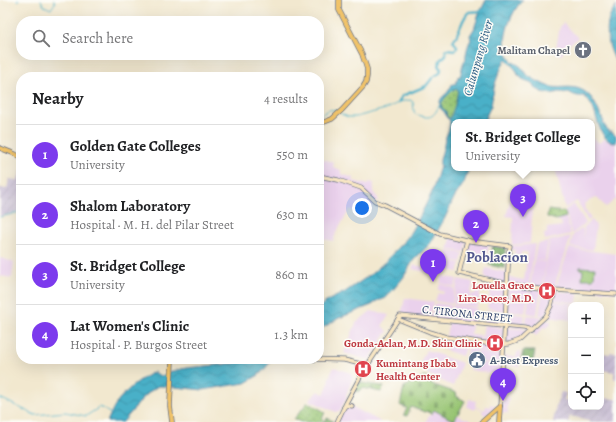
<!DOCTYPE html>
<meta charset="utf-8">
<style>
:root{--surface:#fff;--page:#f2f2f2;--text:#202124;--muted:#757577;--line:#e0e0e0;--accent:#7c3aed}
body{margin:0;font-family:Alegreya,serif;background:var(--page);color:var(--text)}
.controls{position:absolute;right:12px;bottom:12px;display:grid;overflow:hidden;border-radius:8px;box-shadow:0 4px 16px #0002}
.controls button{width:36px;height:36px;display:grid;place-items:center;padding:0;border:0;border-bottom:1px solid var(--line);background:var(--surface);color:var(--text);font:20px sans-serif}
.you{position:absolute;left:362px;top:208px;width:14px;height:14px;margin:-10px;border:3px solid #fff;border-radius:50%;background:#1a73e8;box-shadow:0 0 0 6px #1a73e833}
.badge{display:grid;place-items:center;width:26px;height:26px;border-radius:50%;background:var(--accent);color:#fff;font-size:13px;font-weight:700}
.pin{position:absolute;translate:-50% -33px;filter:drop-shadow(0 1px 2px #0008)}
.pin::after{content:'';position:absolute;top:21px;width:14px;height:12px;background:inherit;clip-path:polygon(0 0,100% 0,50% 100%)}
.popup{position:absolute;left:451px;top:119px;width:144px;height:52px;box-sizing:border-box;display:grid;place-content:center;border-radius:8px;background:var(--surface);filter:drop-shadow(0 1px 3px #0005);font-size:13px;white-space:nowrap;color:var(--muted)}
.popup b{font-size:15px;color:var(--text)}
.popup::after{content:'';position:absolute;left:50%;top:100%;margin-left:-8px;border:8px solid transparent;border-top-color:var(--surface)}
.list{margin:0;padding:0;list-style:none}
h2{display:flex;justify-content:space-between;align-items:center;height:52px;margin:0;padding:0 16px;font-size:17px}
h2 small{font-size:13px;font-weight:400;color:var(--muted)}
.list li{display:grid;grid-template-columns:26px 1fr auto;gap:12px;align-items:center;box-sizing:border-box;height:60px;padding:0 16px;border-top:1px solid var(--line)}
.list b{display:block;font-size:15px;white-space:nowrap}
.list p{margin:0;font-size:13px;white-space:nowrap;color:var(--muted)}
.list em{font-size:13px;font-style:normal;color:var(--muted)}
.icon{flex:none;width:22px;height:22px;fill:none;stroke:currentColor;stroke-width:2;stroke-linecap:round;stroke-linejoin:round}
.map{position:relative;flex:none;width:616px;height:422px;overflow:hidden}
.search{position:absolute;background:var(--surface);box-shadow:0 4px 16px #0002;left:16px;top:16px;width:308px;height:44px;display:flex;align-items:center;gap:10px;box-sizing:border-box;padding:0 14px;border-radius:16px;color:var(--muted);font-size:15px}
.panel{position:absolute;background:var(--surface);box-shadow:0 4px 16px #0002;left:16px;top:72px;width:308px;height:292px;border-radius:16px}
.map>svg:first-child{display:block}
.built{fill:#ead1ec}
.industrial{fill:url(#industrial-furrows)}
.green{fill:url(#green-dots);stroke:#597a68}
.forest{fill:url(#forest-firs);stroke:#4a6c61}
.cemetery{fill:url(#cemetery-stones);stroke:#597a68}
.pitch{fill:#97c472;stroke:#597a68}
.water{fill:url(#water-waves);stroke:#327093;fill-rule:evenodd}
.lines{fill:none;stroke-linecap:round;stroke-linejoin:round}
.stream{stroke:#49b0c8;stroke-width:1}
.river{stroke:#49b0c8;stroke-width:2.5}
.ferry{stroke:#2b5c83;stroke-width:1;stroke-dasharray:5 4;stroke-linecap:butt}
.secondary-casing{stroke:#667086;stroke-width:5}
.primary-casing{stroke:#667086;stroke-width:5.5}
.secondary{stroke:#f9e7c3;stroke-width:3.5}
.primary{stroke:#f1c369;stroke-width:4}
.labels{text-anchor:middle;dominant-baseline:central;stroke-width:3;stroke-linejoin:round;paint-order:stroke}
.worship-label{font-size:11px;font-weight:bold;fill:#5b616d;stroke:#fdfcf7;text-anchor:end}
.health-label{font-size:11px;font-weight:bold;fill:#be3a42;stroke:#fdfcf7;text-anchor:end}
.street-label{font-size:11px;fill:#1b2f5e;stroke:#fdfcf7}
.service-label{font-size:11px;font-weight:bold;fill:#4e5e75;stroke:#fdfcf7;text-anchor:start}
.water-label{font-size:12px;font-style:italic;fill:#2b5c83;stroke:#fdfcf7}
.district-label{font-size:15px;font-weight:bold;fill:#53598f;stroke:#fdfcf7}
</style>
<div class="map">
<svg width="616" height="422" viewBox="0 0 616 422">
<defs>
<pattern id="industrial-furrows" width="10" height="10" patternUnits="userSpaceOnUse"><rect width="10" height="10" fill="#cabfd6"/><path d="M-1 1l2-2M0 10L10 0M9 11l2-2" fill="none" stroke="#ada4ba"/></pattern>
<pattern id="green-dots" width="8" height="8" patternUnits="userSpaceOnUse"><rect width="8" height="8" fill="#97c472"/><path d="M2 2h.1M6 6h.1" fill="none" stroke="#7aa061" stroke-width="1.8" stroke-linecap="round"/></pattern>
<pattern id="forest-firs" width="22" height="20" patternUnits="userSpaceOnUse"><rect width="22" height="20" fill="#79aa64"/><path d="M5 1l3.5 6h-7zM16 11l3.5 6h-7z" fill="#628b56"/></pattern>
<pattern id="cemetery-stones" width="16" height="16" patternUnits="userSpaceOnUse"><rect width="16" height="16" fill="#97c472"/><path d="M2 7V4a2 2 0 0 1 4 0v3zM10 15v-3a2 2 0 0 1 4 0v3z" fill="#7aa061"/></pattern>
<pattern id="water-waves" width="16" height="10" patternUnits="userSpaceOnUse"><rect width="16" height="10" fill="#49b0c8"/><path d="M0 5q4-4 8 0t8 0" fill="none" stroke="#3c90a6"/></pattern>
</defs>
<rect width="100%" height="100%" fill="#fdfcf7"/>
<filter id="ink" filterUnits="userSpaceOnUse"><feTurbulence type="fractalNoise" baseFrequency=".025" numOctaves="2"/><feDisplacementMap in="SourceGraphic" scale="8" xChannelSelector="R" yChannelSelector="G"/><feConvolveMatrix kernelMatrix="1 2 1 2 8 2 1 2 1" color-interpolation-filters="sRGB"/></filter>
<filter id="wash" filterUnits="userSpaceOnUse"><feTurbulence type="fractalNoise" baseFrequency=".012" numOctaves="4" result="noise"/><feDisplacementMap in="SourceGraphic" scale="16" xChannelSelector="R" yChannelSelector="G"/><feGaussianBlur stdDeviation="0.9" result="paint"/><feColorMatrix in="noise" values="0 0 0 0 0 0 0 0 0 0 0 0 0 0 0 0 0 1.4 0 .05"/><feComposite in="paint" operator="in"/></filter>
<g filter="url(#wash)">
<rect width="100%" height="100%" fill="#f2e8cf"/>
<g class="built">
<path d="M563 23 565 24 578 38 565 47 562 55 555 53 560 27Z"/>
<path d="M592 137 599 143 604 139 610 142 616 144V199L606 207 596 197 584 204 585 207 584 208 591 218 588 221 577 201 565 208 555 168H592Z"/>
<path d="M322 159 334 162 333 167 341 170V174L354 178 353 181 361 183H362L368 185 369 182 374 183 373 192 378 198V201L374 202 371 210 365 208 362 216 350 209 336 233 333 241 319 238V167H320Z"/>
<path d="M528 189 536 190V192H535L532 217 530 243 512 245 513 217 506 216 509 205 512 196 526 198Z"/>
<path d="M574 204 586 223 572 234 565 210Z"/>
<path d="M566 217 571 234 545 240 544 234 547 233V228L562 226 561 222 556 220Z"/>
<path d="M592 220 596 226 593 250 570 247 573 235 582 228 583 229 584 238V227Z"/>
<path d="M571 236 565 255 557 278 555 289 543 287 549 241Z"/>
<path d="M451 238 466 241 464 252 448 250Z"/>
<path d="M467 241 489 244 487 256 466 253Z"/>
<path d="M548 242 545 261 534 260 537 244Z"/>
<path d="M535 244 529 286 508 283V277L524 280 528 252H521V256L514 255 515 250 510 249 513 246Z"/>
<path d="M569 248 616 254V292L606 291V290H604L603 291 556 287Z"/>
<path d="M448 251 463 253 461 262 446 259Z"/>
<path d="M0 258 14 262 12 278 0 276Z"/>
<path d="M446 260 461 263 458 272 444 269Z"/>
<path d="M534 260 546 262 542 288 530 286Z"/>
<path d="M414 265 442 270 441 275 412 269Z"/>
<path d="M486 268 506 272V283L484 278Z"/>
<path d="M442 276 457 279 455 287 440 283Z"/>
<path d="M458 279 473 282 469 303 472 294H476V290L473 289V287L481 289 477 307 453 304Z"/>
<path d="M492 282 506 285 505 311 487 308Z"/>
<path d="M440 284 455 288 452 304 435 301 438 293 443 294 444 292 438 290Z"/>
<path d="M508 285 529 288 525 313 507 311Z"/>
<path d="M530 288 541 290 537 315 527 313Z"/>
<path d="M543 290 554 291 549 308 545 316 539 315Z"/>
<path d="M555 291 578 293 577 303 553 300Z"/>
<path d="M405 298 434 302 429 318 401 315Z"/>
<path d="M553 301 577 304 571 305V320L547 317Z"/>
<path d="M435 303 451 305 448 320 430 318Z"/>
<path d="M452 305 477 308 474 323 449 320Z"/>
<path d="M487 310 505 312 504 324H501L500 326 484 324Z"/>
<path d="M371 311 389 315 382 326 388 331 369 360 344 353 356 323Z"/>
<path d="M507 313 525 315 523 328 506 326Z"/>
<path d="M527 315 537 316 544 317 532 329 525 328Z"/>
<path d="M544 320 551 321 550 326H547V328L543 327 540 332 536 336 532 332Z"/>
<path d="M449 322 472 324 471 334 481 335 480 342 446 337Z"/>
<path d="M484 325 504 328 503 344 481 342Z"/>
<path d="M506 328 524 329 528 331 519 340 505 343Z"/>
<path d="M446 338 479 343 473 359 465 357 468 349 465 348 462 356 442 349Z"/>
<path d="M480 343 502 346V354L478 351Z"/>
<path d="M426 350 462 363 453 386 431 376 418 367Z"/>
<path d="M478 351 486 353 502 355V365L474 360Z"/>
<path d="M517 352H520L519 367 504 365V356L516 357Z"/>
<path d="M474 361 501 366V375L470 370Z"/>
<path d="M334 367 351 373 353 377 346 395 347 396 340 411H338L336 412 309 400 318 391 324 394 329 383V380H328Z"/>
<path d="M503 371 513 372V383H507V390L506 391V394L507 395V397L509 398V401H508V405H507L508 413H501Z"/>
<path d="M469 399 476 401 475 406 485 410 486 406 490 407V404L497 406 486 415 482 413 483 410 476 407 474 410 467 407Z"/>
<path d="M351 406 381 422H338L344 408Z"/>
<path d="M434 410 454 421 457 415 471 421V422H425Z"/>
</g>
<g class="industrial">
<path d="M21 170V209L15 213 0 216V188L7 189 9 179 16 180V184Z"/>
<path d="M610 352 616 353V379H614V372L601 370V353L610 354Z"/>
<path d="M561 392 566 393 564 400 571 401V407H601V398L616 399V422H589V420L570 416 568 422H553L556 406Z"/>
</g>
<g class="green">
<path d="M453 89H457L458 90 455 106 451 119 447 117 446 112 441 107C441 99 448 95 453 89Z"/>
<path d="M548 210 565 212 566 217 556 220 547 217Z"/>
<path d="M307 403H309L325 412 322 419 325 421 327 418 333 421 332 422H301L294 419Z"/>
</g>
<g class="forest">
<path d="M493 246 505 248V268H503L489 265Z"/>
<path d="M523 351H535L533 361 521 360Z"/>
</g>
<g class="cemetery">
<path d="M424 376 429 378 428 383 454 392 457 394 456 396 465 401 454 421 434 410 431 414 426 411 425 412 411 407 407 416 404 415 407 408 401 406 400 405 404 387Z"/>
<path d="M359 382C367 385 375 384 384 387L381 392 362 388 358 392 354 390Z"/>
</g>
<path class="pitch" d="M580 267 595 268 594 278 593 279H582L583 270 580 269Z"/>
<g class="water">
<path d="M486 0H523C511 11 499 42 509 57 512 63 516 63 520 66 523 68 524 72 526 74 531 78 539 82 545 85 558 91 571 83 584 91 595 98 598 111 604 122L603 123 609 132H612L616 136V143C600 142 598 120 593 108 591 104 587 99 584 96 577 97 574 95 568 92L566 93 559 92 551 94 542 92 535 88 532 83 522 79 518 75 516 70 506 59C500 70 494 83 493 95L492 96 493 97C491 100 492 103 491 106 488 112 486 116 484 122H454V168H469L464 183 454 198 445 218 430 244 413 261 403 278 386 298 381 300H379L372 305 339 318 319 330V307L329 300 345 292 370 275 386 261 399 246 407 238 420 216 432 192 437 176 440 166V160L444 145 445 139 449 129 450 121 446 117 445 113 440 108C439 99 441 98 447 93 449 90 451 87 452 84H454L457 82 456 81 458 78 457 77 460 76C462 71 462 62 466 59 465 55 468 45 470 41H471L470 35 474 29 479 14ZM457 89 458 91 455 105 450 119 447 117 446 111 442 108 441 104 444 99 453 90Z"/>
<path d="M616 6V62C607 46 602 21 616 6Z"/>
<path d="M248 359H272L269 362V364L259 375 245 383 203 390 175 387 158 386 152 390 144 397 123 422H107C110 415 113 408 117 402 124 392 142 377 154 372 159 375 161 377 167 375L168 372 186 368 237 363Z"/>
</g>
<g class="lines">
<g class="stream">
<path d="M17 0H19"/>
<path d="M41 0 44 6 51 9 55 3 54 0"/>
<path d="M341 114 348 117H356L389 108 399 102 410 100 413 102 414 111 415 114C430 119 433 119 440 104"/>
<path d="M319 117C326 112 330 106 339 112"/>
<path d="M0 217 17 213 21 209"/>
<path d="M0 399H2L35 415 65 412 86 416 100 407 111 414"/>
</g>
<path class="river" d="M399 102 402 96 426 86 433 77 440 73 441 69 439 67 440 60 446 55V52L445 50 447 49 454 50 457 48V46L453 41C455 38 457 36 458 32 462 25 463 17 469 12L483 11"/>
<path class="ferry" d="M439 168C446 167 450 162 454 156"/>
</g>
</g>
<g filter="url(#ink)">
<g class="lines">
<defs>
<g id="secondary">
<path d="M319 176 338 180 361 188 375 201 385 205 440 234 470 241 510 246 509 251 500 406"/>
<path d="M467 240 459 273 508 284 555 290 616 294"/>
<path d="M398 319 430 332 446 337 498 345 509 344 520 340 546 316 551 306 555 290"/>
<path d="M306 359 344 360 361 364H368"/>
<path d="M344 407 347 405 352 406"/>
<path d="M337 422 346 403 361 375 400 316 524 328 528 329 531 331"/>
</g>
<g id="primary">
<path d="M319 124 332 119 342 110 363 87 366 82 367 76V69L362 54 339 10V0"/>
<path d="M0 148 15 154 21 158"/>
<path d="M172 422 170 406 172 359"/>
<path d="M482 422 500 406"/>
<path d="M499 422 500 406"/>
</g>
</defs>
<use href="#secondary" class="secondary-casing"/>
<use href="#primary" class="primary-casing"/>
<use href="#secondary" class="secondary"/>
<use href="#primary" class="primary"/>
</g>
</g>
<defs>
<symbol id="church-disc" viewBox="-11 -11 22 22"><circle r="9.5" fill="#6b7280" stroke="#fdfcf7"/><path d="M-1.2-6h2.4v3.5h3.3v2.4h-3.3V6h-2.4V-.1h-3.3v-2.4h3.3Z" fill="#fff"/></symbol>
<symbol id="hospital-disc" viewBox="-11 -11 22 22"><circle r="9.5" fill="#e0444e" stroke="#fdfcf7"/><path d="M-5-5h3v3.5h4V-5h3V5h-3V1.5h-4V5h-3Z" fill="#fff"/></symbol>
<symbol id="civic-disc" viewBox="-11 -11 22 22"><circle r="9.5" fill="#5c6f8a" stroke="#fdfcf7"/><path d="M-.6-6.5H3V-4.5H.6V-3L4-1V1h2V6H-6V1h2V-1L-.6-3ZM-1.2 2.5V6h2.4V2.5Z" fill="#fff"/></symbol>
</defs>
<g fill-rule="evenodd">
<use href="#church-disc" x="573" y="40" width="20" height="20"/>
<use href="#hospital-disc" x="537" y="281" width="20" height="20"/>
<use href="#hospital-disc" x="485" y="333" width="20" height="20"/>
<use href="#civic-disc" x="467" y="350" width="20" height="20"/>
<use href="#hospital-disc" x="353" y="359" width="20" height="20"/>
</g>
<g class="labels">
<g class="worship-label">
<text x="570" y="50">Malitam Chapel</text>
</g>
<g class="health-label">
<text x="534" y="285">Louella Grace<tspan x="534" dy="13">Lira-Roces, M.D.</tspan></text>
<text x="482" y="343">Gonda-Aclan, M.D. Skin Clinic</text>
<text x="376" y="363" text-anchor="start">Kumintang Ibaba<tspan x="376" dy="13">Health Center</tspan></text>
</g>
<g class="street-label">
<text transform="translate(467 314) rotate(6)">C. TIRONA STREET</text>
</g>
<g class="service-label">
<text x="490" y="360">A-Best Express</text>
</g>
<g class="water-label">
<text transform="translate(478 58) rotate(-74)">Calumpang River</text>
</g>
<g class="district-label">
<text x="497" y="257">Poblacion</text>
</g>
</g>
</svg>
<div class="controls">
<button>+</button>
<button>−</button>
<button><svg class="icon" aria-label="locate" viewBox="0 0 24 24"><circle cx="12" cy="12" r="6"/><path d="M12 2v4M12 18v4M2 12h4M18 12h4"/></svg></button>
</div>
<div class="you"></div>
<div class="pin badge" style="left:433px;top:282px">1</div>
<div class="pin badge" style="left:476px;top:243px">2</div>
<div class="pin badge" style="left:523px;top:217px">3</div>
<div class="popup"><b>St. Bridget College</b>University</div>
<div class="pin badge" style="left:503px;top:401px">4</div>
<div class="search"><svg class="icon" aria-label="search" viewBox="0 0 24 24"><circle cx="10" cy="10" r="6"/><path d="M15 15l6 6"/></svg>Search here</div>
<section class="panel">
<h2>Nearby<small>4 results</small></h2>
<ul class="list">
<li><span class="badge">1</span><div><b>Golden Gate Colleges</b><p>University</p></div><em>550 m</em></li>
<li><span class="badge">2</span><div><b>Shalom Laboratory</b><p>Hospital · M. H. del Pilar Street</p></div><em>630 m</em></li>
<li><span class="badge">3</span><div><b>St. Bridget College</b><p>University</p></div><em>860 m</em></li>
<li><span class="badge">4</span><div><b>Lat Women's Clinic</b><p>Hospital · P. Burgos Street</p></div><em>1.3 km</em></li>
</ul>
</section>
</div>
